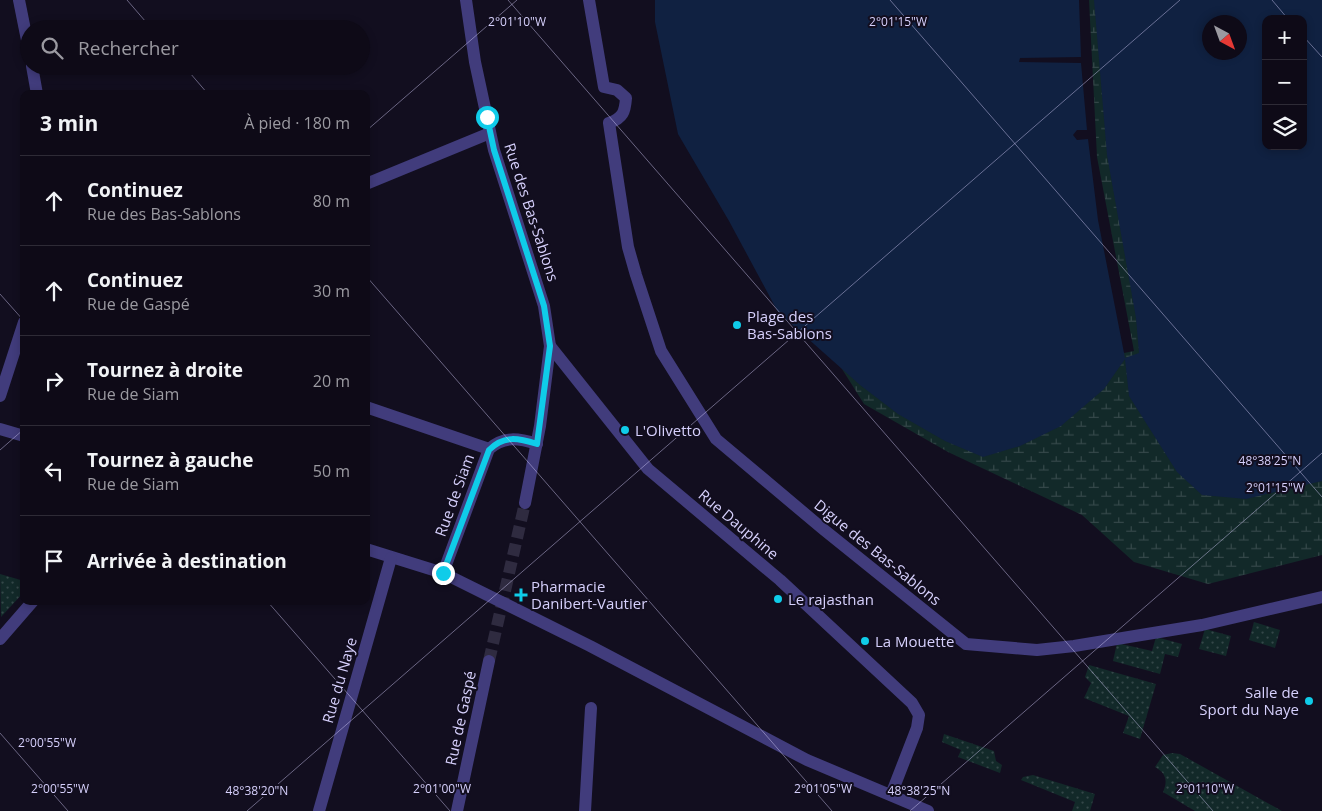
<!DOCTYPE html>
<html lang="fr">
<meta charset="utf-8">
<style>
:root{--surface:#0e0a17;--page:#171320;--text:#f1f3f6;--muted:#9b9aa1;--line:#2e2b36}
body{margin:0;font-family:"Open Sans",sans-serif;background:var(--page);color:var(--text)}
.controls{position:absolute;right:15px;top:15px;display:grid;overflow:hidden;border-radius:10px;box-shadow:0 2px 8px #0003}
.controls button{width:45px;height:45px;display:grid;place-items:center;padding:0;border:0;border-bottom:1px solid var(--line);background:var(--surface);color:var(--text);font:25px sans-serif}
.compass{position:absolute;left:1202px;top:15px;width:45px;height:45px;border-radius:50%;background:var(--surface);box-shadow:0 2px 8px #0003;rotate:139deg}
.stop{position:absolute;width:15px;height:15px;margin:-11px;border:4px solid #0fcce9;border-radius:50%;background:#fff}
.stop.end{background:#0fcce9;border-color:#fff;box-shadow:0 1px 5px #0008}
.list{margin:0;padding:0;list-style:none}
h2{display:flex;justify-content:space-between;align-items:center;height:65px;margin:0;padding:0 20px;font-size:21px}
h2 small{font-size:16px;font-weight:400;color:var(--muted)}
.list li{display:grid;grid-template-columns:32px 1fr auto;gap:15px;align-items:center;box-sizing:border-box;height:90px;padding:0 20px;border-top:1px solid var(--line)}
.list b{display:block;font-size:19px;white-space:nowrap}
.list p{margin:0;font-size:16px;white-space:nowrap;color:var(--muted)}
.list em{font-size:16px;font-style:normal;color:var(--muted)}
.icon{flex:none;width:28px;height:28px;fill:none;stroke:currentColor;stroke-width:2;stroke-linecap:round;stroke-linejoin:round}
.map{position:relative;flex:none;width:1322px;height:811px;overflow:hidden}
.search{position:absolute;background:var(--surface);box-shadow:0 2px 8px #0003;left:20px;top:20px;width:350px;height:55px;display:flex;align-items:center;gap:12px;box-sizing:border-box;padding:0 18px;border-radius:28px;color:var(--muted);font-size:19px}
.panel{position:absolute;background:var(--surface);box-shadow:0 2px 8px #0003;left:20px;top:90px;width:350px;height:515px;border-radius:10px}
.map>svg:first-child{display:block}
.green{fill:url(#green-dots)}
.wetland{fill:url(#wetland-marsh);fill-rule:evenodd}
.water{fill:#102141;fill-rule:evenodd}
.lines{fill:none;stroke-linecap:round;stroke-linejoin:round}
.minor-tunnel{stroke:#2f2b40;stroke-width:12;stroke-dasharray:12 6;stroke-linecap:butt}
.minor{stroke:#413c7c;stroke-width:12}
.route{stroke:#0fcce9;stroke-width:6}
.ticks{fill:none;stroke:#d6d0fc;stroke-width:1;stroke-opacity:0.45}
.poi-dot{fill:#0fcce9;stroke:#120e1f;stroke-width:2}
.labels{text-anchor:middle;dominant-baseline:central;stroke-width:4;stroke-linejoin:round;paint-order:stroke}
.street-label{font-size:15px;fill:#d6d0fc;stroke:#120e1f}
.poi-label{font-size:15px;fill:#d6d0fc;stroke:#120e1f;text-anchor:start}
.ticks-label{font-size:12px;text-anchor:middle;fill:#d6d0fc;stroke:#120e1f;stroke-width:4;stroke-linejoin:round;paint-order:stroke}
</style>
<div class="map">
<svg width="1322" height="811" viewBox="0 0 1322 811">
<defs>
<pattern id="green-dots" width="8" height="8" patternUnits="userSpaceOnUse" patternTransform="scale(1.25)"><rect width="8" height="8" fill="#122929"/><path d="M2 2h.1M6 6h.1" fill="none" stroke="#344749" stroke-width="1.8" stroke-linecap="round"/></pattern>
<pattern id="wetland-marsh" width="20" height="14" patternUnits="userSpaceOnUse" patternTransform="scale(1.25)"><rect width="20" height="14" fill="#122929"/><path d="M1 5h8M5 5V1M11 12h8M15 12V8" fill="none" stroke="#344749"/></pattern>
</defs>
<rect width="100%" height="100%" fill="#120e1f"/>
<g class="green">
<path d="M0 574 24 581V592L1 617Z"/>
<path d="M1254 622 1280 630 1275 648 1249 640Z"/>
<path d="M1205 629 1231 636 1226 656 1199 649Z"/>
<path d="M1156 637 1182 644 1178 657 1165 654 1160 674 1113 661 1117 643 1152 651Z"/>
<path d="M1089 665 1156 684 1140 739 1123 733 1129 716 1084 698 1091 683 1085 677Z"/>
<path d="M944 734 994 751 996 761 1002 765 1000 773 958 757 961 750 942 742Z"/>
<path d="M1172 753 1180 754 1282 811H1195L1163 792C1168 781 1166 773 1155 767L1163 755Z"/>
<path d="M1033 775 1095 794 1090 811H1072L1075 802 1021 780 1023 777Z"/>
</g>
<path class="wetland" d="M1089 0H1254L1266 19V146H1303L1322 39V555L1208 584 1134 562 1082 515 948 452 864 404 800 302 1124 353 1134 351 1097 157ZM1210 22H1240V52H1210Z"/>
<path class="water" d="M655 0H1079L1081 57 1020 58 1019 62 1081 63 1087 130H1077L1073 135 1077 140 1088 139 1098 220 1125 358 1139 353 1136 318 1107 155 1094 0H1322V481L1246 499 1202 495 1177 472 1129 396 1125 359 1104 389 1061 426 1020 446 983 457 945 441 898 414 860 385 778 312 729 221 678 134 655 22ZM1266 19H1303V146H1266ZM1210 22H1240V52H1210Z"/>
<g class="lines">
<path class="minor-tunnel" d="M489 661 525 503"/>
<g class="minor">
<path d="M19 0 29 50"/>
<path d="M466 0 475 62 494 150 544 306 550 346 540 426 525 503"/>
<path d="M589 0 604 87 617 90 626 98C625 112 623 118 609 123L628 247 636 275 661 351 716 439 823 529 966 644 1037 650 1074 646 1202 625 1322 597"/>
<path d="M32 66 37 94"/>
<path d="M366 184 490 133"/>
<path d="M550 346 648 469 780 580 912 703 919 715 917 728 891 795"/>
<path d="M0 396 24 322"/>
<path d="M366 407 489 449"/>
<path d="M0 429 24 436"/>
<path d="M366 549 443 573 590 646 807 760 928 811"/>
<path d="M443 573 489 449C504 436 518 438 537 444"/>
<path d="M0 639 33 601"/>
<path d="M319 811 391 558"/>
<path d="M457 811 489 661"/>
<path d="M585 811 591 708"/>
</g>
</g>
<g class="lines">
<path class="route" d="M443 573 489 450C504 435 518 438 537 444L550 346 544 306 494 150 487 117"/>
</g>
<path class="ticks" d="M127 0 152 29M508 0 1213 811M890 0 1322 497M1272 0 1288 19M1303 36 1322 57M184 66 208 94M366 131 517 0M366 276 832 811M0 294 24 321M0 450 24 429M267 601 450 811M0 733 68 811M247 811 1180 0M910 811 1322 453"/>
<g class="poi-dot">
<circle cx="737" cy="325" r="5"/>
<circle cx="625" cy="430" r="5"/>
<path d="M518.5 587.5h5v5h5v5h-5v5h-5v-5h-5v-5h5z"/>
<circle cx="778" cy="599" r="5"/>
<circle cx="865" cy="641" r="5"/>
<circle cx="1309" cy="701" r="5"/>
</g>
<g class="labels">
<g class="street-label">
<text transform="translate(532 212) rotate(72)">Rue des Bas-Sablons</text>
<text transform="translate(454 495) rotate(-70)">Rue de Siam</text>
<text transform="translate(739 524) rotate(40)">Rue Dauphine</text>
<text transform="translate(878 552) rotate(39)">Digue des Bas-Sablons</text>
<text transform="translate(339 680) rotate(-74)">Rue du Naye</text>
<text transform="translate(460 718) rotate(-78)">Rue de Gaspé</text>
</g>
<g class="poi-label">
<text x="747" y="316">Plage des<tspan x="747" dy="17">Bas-Sablons</tspan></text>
<text x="635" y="430">L'Olivetto</text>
<text x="531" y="586">Pharmacie<tspan x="531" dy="17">Danibert-Vautier</tspan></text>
<text x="788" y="599">Le rajasthan</text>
<text x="875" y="641">La Mouette</text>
<text x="1299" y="692" text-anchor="end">Salle de<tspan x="1299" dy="17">Sport du Naye</tspan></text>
</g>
</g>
<g class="ticks-label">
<text x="517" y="26">2°01'10"W</text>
<text x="898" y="26">2°01'15"W</text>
<text x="1270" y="465">48°38'25"N</text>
<text x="1275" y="492">2°01'15"W</text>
<text x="47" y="747">2°00'55"W</text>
<text x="60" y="793">2°00'55"W</text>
<text x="442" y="793">2°01'00"W</text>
<text x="823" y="793">2°01'05"W</text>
<text x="1205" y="793">2°01'10"W</text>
<text x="257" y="795">48°38'20"N</text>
<text x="919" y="795">48°38'25"N</text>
</g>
</svg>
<div class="controls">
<button>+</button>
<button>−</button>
<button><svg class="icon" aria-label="layers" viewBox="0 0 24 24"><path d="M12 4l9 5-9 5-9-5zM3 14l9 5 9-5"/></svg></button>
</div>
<svg class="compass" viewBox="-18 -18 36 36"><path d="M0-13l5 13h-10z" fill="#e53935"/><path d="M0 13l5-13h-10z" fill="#9b9aa1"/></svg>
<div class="stop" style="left:487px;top:117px"></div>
<div class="stop end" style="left:443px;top:573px"></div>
<div class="search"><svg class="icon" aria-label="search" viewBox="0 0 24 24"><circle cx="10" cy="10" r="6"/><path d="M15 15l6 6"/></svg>Rechercher</div>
<section class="panel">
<h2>3 min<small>À pied · 180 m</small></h2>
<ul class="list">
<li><svg class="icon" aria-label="ahead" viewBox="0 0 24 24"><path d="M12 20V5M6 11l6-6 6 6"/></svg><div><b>Continuez</b><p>Rue des Bas-Sablons</p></div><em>80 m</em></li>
<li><svg class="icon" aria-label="ahead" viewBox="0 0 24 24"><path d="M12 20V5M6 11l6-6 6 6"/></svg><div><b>Continuez</b><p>Rue de Gaspé</p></div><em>30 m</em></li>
<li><svg class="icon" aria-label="right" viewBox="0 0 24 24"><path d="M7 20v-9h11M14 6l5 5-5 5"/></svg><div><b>Tournez à droite</b><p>Rue de Siam</p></div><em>20 m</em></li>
<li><svg class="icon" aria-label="left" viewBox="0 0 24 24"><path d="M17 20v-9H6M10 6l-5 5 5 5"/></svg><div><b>Tournez à gauche</b><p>Rue de Siam</p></div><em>50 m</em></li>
<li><svg class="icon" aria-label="arrive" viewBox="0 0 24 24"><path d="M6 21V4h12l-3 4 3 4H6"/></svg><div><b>Arrivée à destination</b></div></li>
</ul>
</section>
</div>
